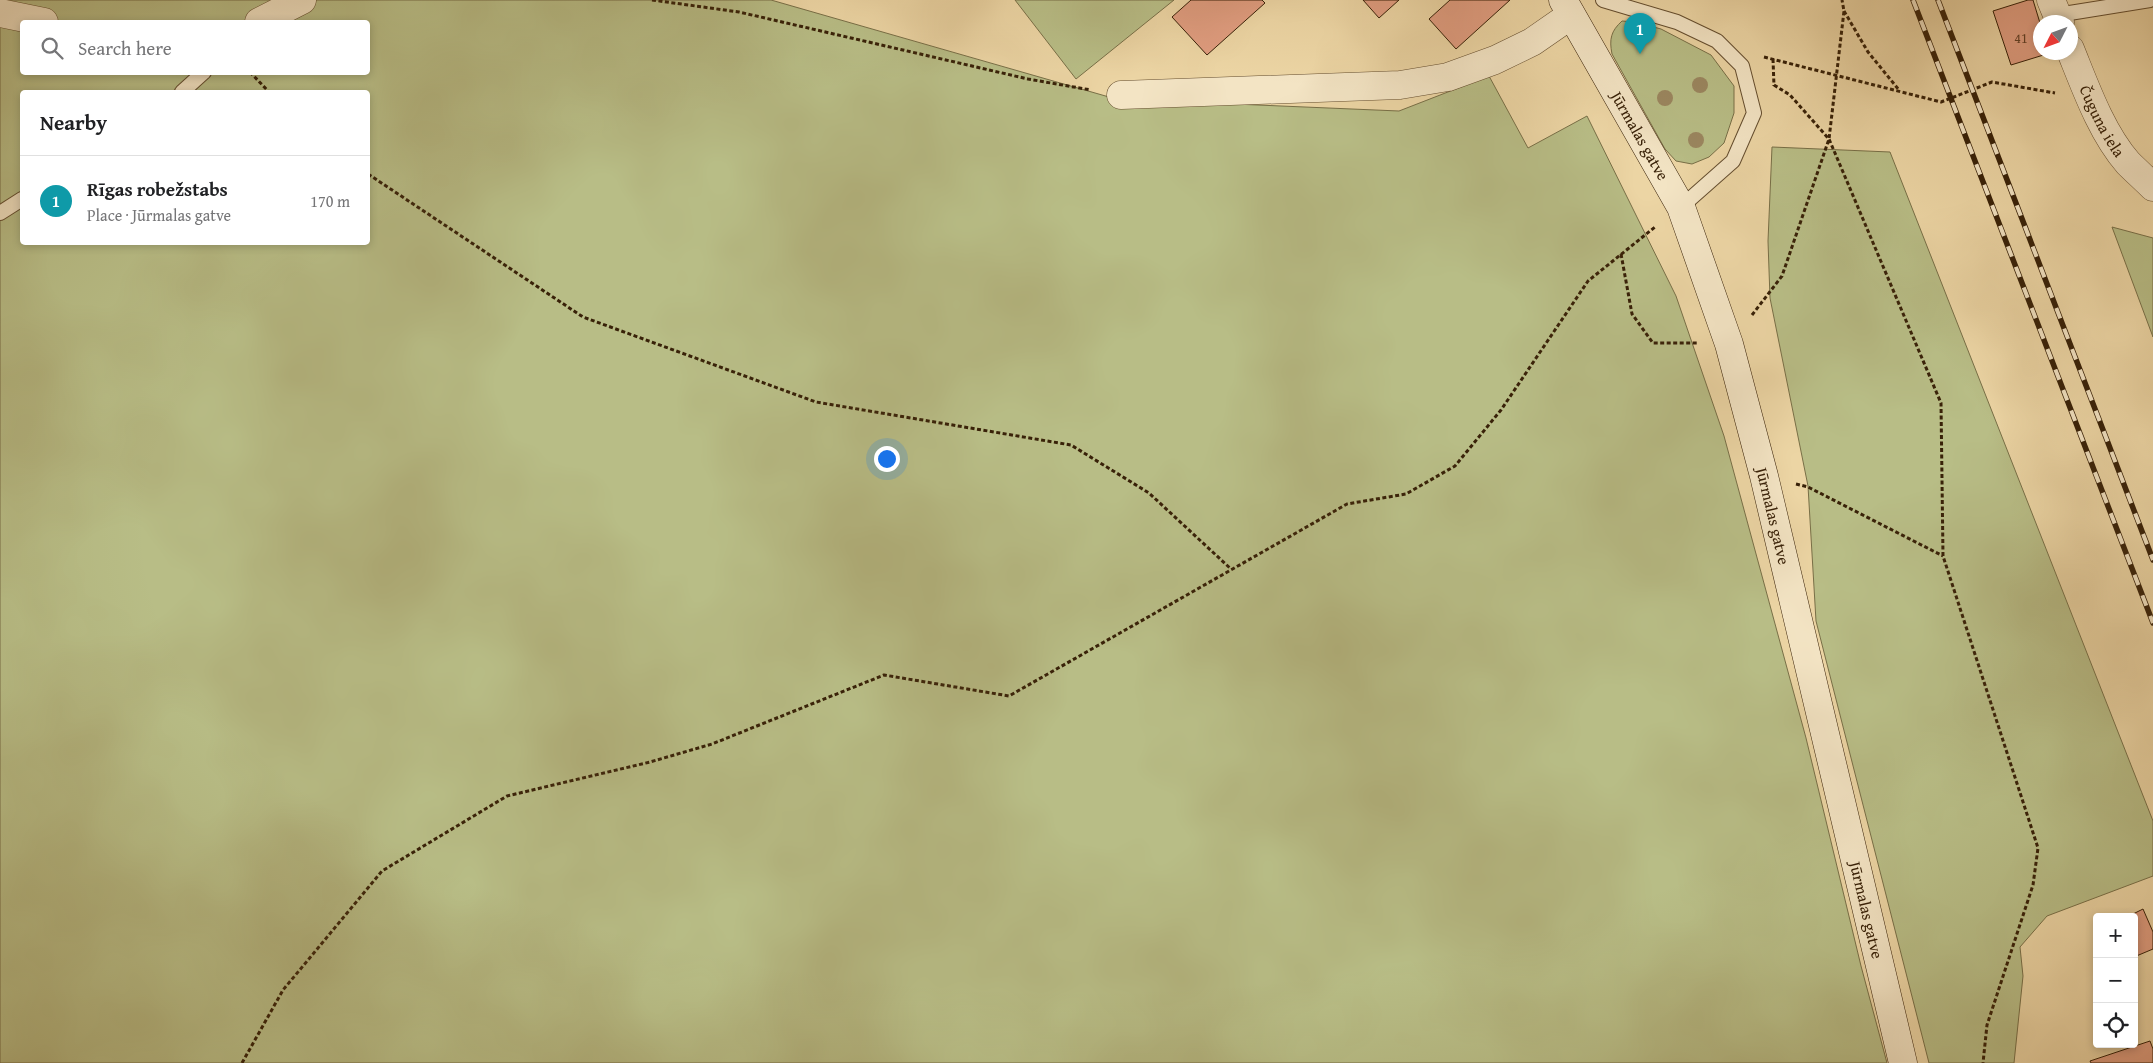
<!DOCTYPE html>
<meta charset="utf-8">
<style>
:root{--surface:#fff;--page:#f6f6f6;--text:#202124;--muted:#757577;--line:#e0e0e0;--accent:#b45309}
body{margin:0;font-family:"Gentium Book Plus",serif;background:var(--page);color:var(--text)}
.controls{position:absolute;right:15px;bottom:15px;display:grid;overflow:hidden;border-radius:5px;box-shadow:0 2px 8px #0003}
.controls button{width:45px;height:45px;display:grid;place-items:center;padding:0;border:0;border-bottom:1px solid var(--line);background:var(--surface);color:var(--text);font:25px sans-serif}
.compass{position:absolute;left:2033px;top:15px;width:45px;height:45px;border-radius:50%;background:var(--surface);box-shadow:0 2px 8px #0003;rotate:228deg}
.you{position:absolute;left:886px;top:458px;width:18px;height:18px;margin:-12px;border:4px solid #fff;border-radius:50%;background:#1a73e8;box-shadow:0 0 0 8px #1a73e833}
.badge{display:grid;place-items:center;width:32px;height:32px;border-radius:50%;background:var(--accent);color:#fff;font-size:16px;font-weight:700}
.pin{position:absolute;translate:-50% -41px;filter:drop-shadow(0 1px 2px #0008)}
.pin::after{content:'';position:absolute;top:26px;width:18px;height:15px;background:inherit;clip-path:polygon(0 0,100% 0,50% 100%)}
.list{margin:0;padding:0;list-style:none}
h2{display:flex;justify-content:space-between;align-items:center;height:65px;margin:0;padding:0 20px;font-size:21px}
h2 small{font-size:16px;font-weight:400;color:var(--muted)}
.list li{display:grid;grid-template-columns:32px 1fr auto;gap:15px;align-items:center;box-sizing:border-box;height:90px;padding:0 20px;border-top:1px solid var(--line)}
.list b{display:block;font-size:19px;white-space:nowrap}
.list p{margin:0;font-size:16px;white-space:nowrap;color:var(--muted)}
.list em{font-size:16px;font-style:normal;color:var(--muted)}
.icon{flex:none;width:28px;height:28px;fill:none;stroke:currentColor;stroke-width:2;stroke-linecap:round;stroke-linejoin:round}
.map{position:relative;flex:none;width:2153px;height:1063px;overflow:hidden}
.search{position:absolute;background:var(--surface);box-shadow:0 2px 8px #0003;left:20px;top:20px;width:350px;height:55px;display:flex;align-items:center;gap:12px;box-sizing:border-box;padding:0 18px;border-radius:5px;color:var(--muted);font-size:19px}
.panel{position:absolute;background:var(--surface);box-shadow:0 2px 8px #0003;left:20px;top:90px;width:350px;height:155px;border-radius:5px}
.map>svg:first-child{display:block}
.green{fill:#b8bd86;stroke:#786f47;fill-rule:evenodd}
.building{fill:#e09d80;stroke:#382108}
.lines{fill:none;stroke-linecap:round;stroke-linejoin:round}
.service-casing{stroke:#654e2f;stroke-width:16}
.minor-casing{stroke:#654e2f;stroke-width:29}
.secondary-casing{stroke:#382108;stroke-width:29}
.path{stroke:#382108;stroke-width:3;stroke-dasharray:4 2.5;stroke-linecap:butt}
.service{stroke:#f3e4c4;stroke-width:14}
.minor{stroke:#f3e4c4;stroke-width:28}
.secondary{stroke:#f3e4c4;stroke-width:28}
.rail-casing{stroke:#382108;stroke-width:5.5}
.rail{stroke:#f3e4c4;stroke-width:4;stroke-dasharray:11;stroke-linecap:butt}
.tree{fill:#9b8760}
.labels{text-anchor:middle;dominant-baseline:central;stroke-width:5;stroke-linejoin:round;paint-order:stroke}
.number-label{font-size:14px;fill:#624026}
.street-label{font-size:16px;fill:#382108;stroke:#f3e4c4}
</style>
<div class="map">
<svg width="2153" height="1063" viewBox="0 0 2153 1063">
<rect width="100%" height="100%" fill="#ecd5a4"/>
<filter id="stains"><feTurbulence type="fractalNoise" baseFrequency=".004" numOctaves="4"/><feColorMatrix values="0 0 0 0 .2 0 0 0 0 .09 0 0 0 0 .02 0 0 0 .5 -.17"/></filter>
<radialGradient id="worn" r=".72"><stop offset=".6" stop-color="#630" stop-opacity="0"/><stop offset="1" stop-color="#630" stop-opacity=".3"/></radialGradient>
<g class="green">
<path d="M0 0H771L1116 99 1399 111 1489 76 1528 148 1587 116 1676 296 1724 436 1806 738 1861 966 1887 1063H0ZM22 22H368V72H22ZM22 92H368V242H22Z"/>
<path d="M1015 0H1174L1076 79Z"/>
<path d="M1622 21 1635 22 1661 29 1711 55 1734 86V113L1724 143 1709 157 1692 164 1676 161 1665 149 1612 54C1609 39 1611 31 1622 21Z"/>
<path d="M1772 147 1890 152 2153 821V876L2047 916 2020 947 2023 976 2014 1063H1929L1816 621 1808 486 1770 298 1768 241Z"/>
<path d="M2112 227 2153 238V337Z"/>
</g>
<g class="building">
<path d="M1191 0H1262L1265 3 1207 55 1172 17Z"/>
<path d="M1363 0H1399L1379 18Z"/>
<path d="M1450 0H1510L1456 49 1429 19Z"/>
<path d="M2028 0H2033L2040 23V52L2050 53 2011 65 1993 11Z"/>
<path d="M2143 909 2153 932V949L2134 957V917H2127Z"/>
<path d="M2150 1041 2153 1049V1063H2091L2090 1061Z"/>
</g>
<g class="lines">
<defs>
<g id="service">
<path d="M1603 0 1677 22 1717 41 1742 66 1754 113 1733 161 1681 207"/>
<path d="M2057 15 2150 0"/>
<path d="M182 92 204 72"/>
<path d="M0 213 22 199"/>
</g>
<g id="minor">
<path d="M2051 0 2060 22"/>
<path d="M0 13 44 22"/>
<path d="M259 22 302 0"/>
<path id="s1" d="M2070 49C2085 86 2101 132 2128 163 2136 171 2145 179 2153 187"/>
<path d="M1121 95 1400 85 1448 77 1495 60 1532 42 1571 15"/>
</g>
<g id="secondary">
<path id="s2" d="M1563 0 1681 207 1729 344 1764 476 1903 1063"/>
</g>
</defs>
<use href="#service" class="service-casing"/>
<use href="#minor" class="minor-casing"/>
<use href="#secondary" class="secondary-casing"/>
<g class="path">
<path d="M652 0 739 12 1028 79 1091 90"/>
<path d="M1844 11 1868 52 1899 90"/>
<path d="M1764 57 1941 102 1992 82 2055 93"/>
<path d="M1773 59 1774 86"/>
<path d="M250 72 269 92"/>
<path d="M1774 85 1790 95 1829 139 1941 403 1943 556 2038 848 2033 885 1987 1025 1983 1063"/>
<path d="M368 174 583 317 816 402 1071 445 1149 493 1231 569"/>
<path d="M1621 254 1632 314 1653 343H1697"/>
<path d="M1752 315 1782 276 1829 139 1844 11 1842 0"/>
<path d="M1796 484 1808 487 1943 556"/>
<path d="M242 1063 283 990 382 871 507 796 650 762 712 744 884 675 1009 696 1347 504 1406 494 1455 466 1501 410 1588 281 1655 227"/>
</g>
<use href="#service" class="service"/>
<use href="#minor" class="minor"/>
<use href="#secondary" class="secondary"/>
<defs>
<g id="rail">
<path d="M1913 0 2153 623"/>
<path d="M1938 0 2153 560"/>
</g>
</defs>
<use href="#rail" class="rail-casing"/>
<use href="#rail" class="rail"/>
</g>
<g class="tree">
<circle cx="1700" cy="85" r="8"/>
<circle cx="1665" cy="98" r="8"/>
<circle cx="1696" cy="140" r="8"/>
</g>
<g class="labels">
<g class="number-label">
<text x="2021" y="38">41</text>
</g>
<g class="street-label">
<text stroke="none"><textPath href="#s1" startOffset="79">Čuguna iela</textPath></text>
<text stroke="none"><textPath href="#s2" startOffset="156">Jūrmalas gatve</textPath></text>
<text stroke="none"><textPath href="#s2" startOffset="561">Jūrmalas gatve</textPath></text>
<text stroke="none"><textPath href="#s2" startOffset="966">Jūrmalas gatve</textPath></text>
</g>
</g>
<rect width="100%" height="100%" filter="url(#stains)"/>
<rect width="100%" height="100%" fill="url(#worn)"/>
</svg>
<div class="controls">
<button>+</button>
<button>−</button>
<button><svg class="icon" aria-label="locate" viewBox="0 0 24 24"><circle cx="12" cy="12" r="6"/><path d="M12 2v4M12 18v4M2 12h4M18 12h4"/></svg></button>
</div>
<svg class="compass" viewBox="-18 -18 36 36"><path d="M0-13l5 13h-10z" fill="#e53935"/><path d="M0 13l5-13h-10z" fill="#757577"/></svg>
<div class="you"></div>
<div class="pin badge" style="left:1640px;top:54px;background:#0f9aa8">1</div>
<div class="search"><svg class="icon" aria-label="search" viewBox="0 0 24 24"><circle cx="10" cy="10" r="6"/><path d="M15 15l6 6"/></svg>Search here</div>
<section class="panel">
<h2>Nearby<small></small></h2>
<ul class="list">
<li><span class="badge" style="background:#0f9aa8">1</span><div><b>Rīgas robežstabs</b><p>Place · Jūrmalas gatve</p></div><em>170 m</em></li>
</ul>
</section>
</div>
